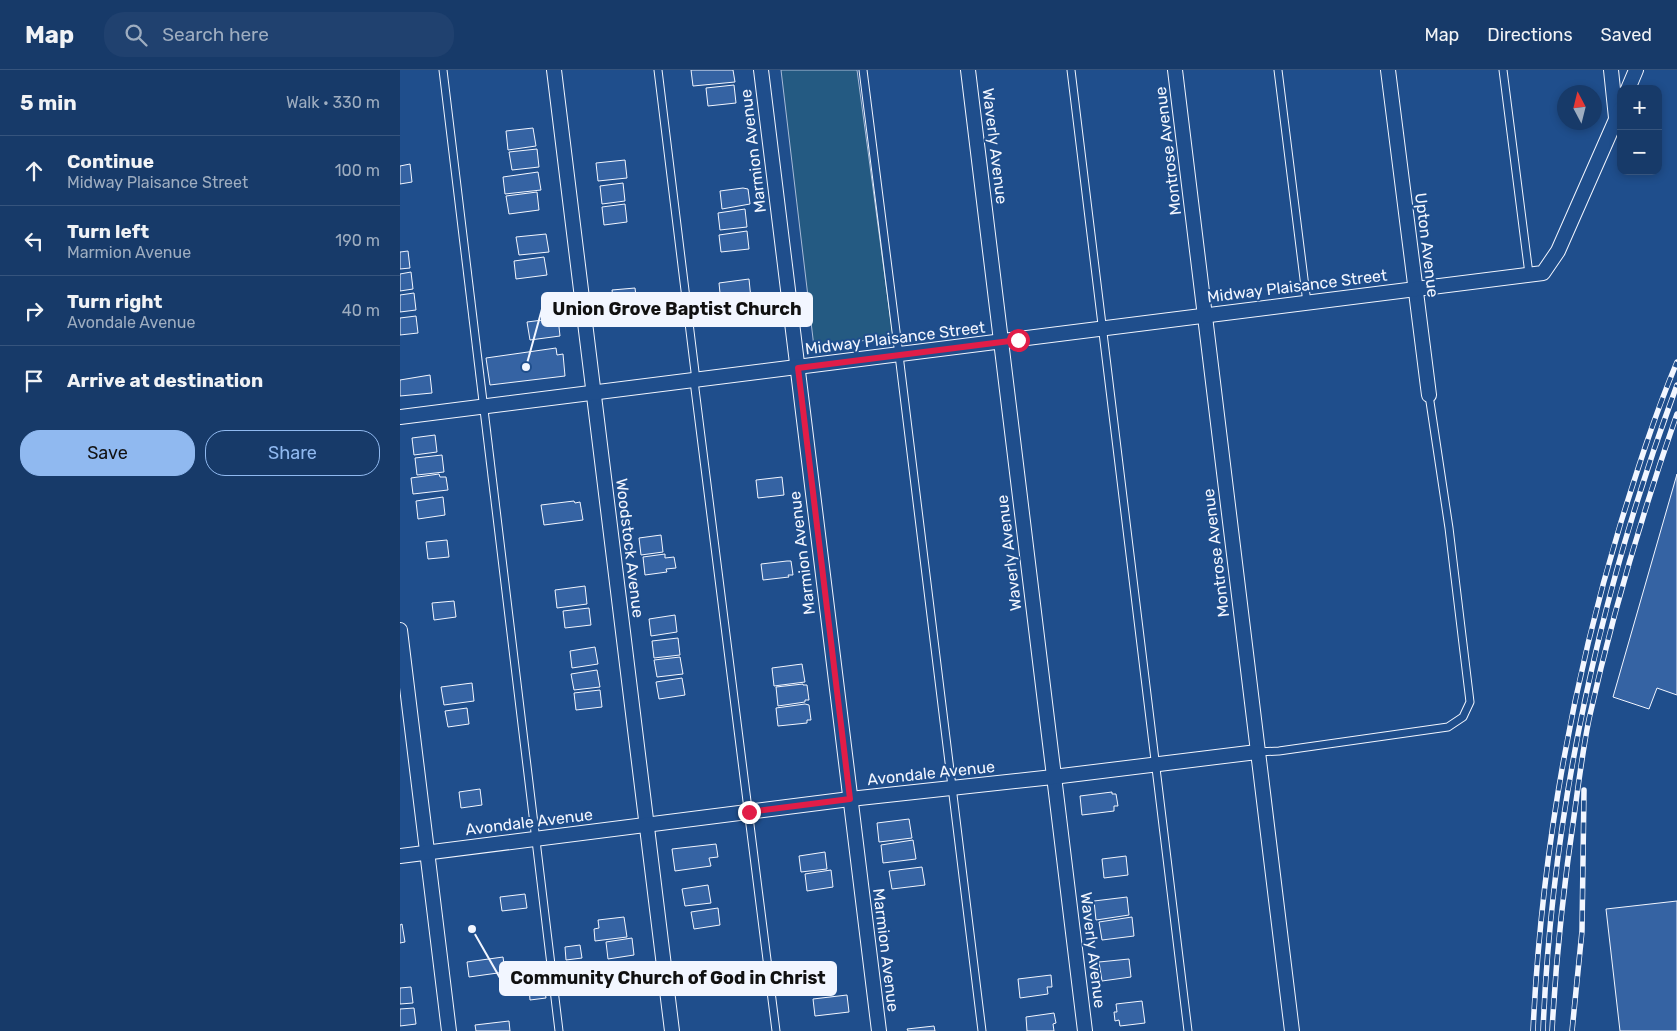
<!DOCTYPE html>
<meta charset="utf-8">
<style>
:root{--surface:#173a69;--page:#20416f;--text:#f1f3f6;--muted:#9eadc0;--line:#36547d;--accent:#90b9f0}
body{margin:0;font-family:Rubik,sans-serif;background:var(--page);color:var(--text)}
.controls{position:absolute;right:15px;top:15px;display:grid;overflow:hidden;border-radius:10px;box-shadow:0 2px 8px #0003}
.controls button{width:45px;height:45px;display:grid;place-items:center;padding:0;border:0;border-bottom:1px solid var(--line);background:var(--surface);color:var(--text);font:25px sans-serif}
.compass{position:absolute;left:1157px;top:15px;width:45px;height:45px;border-radius:50%;background:var(--surface);box-shadow:0 2px 8px #0003;rotate:353deg}
.stop{position:absolute;width:15px;height:15px;margin:-11px;border:4px solid #e11d48;border-radius:50%;background:#fff}
.stop.end{background:#e11d48;border-color:#fff;box-shadow:0 1px 5px #0008}
.list{margin:0;padding:0;list-style:none}
h2{display:flex;justify-content:space-between;align-items:center;height:65px;margin:0;padding:0 20px;font-size:21px}
h2 small{font-size:16px;font-weight:400;color:var(--muted)}
.list li{display:grid;grid-template-columns:32px 1fr auto;gap:15px;align-items:center;box-sizing:border-box;height:70px;padding:0 20px;border-top:1px solid var(--line)}
.list b{display:block;font-size:19px;white-space:nowrap}
.list p{margin:0;font-size:16px;white-space:nowrap;color:var(--muted)}
.list em{font-size:16px;font-style:normal;color:var(--muted)}
.actions{display:flex;gap:10px;padding:15px 20px}
.actions a{flex:1;padding:11px 0;border:1px solid var(--accent);border-radius:20px;text-align:center;font-size:18px;color:var(--accent)}
.actions .main{background:var(--accent);color:#111}
.icon{flex:none;width:28px;height:28px;fill:none;stroke:currentColor;stroke-width:2;stroke-linecap:round;stroke-linejoin:round}
.map{position:relative;flex:none;width:1277px;height:961px;overflow:hidden}
header{display:flex;align-items:center;gap:30px;box-sizing:border-box;height:70px;padding:0 25px;background:var(--surface);border-bottom:1px solid var(--line)}
header strong{font-size:24px}
nav{display:flex;gap:28px;margin-inline-start:auto;font-size:18px}
.search{width:350px;height:45px;background:var(--page);display:flex;align-items:center;gap:12px;box-sizing:border-box;padding:0 18px;border-radius:20px;color:var(--muted);font-size:19px}
main{display:flex}
aside{flex:1;background:var(--surface)}
.map>svg:first-child{display:block}
.green{fill:#245a82;stroke:#a8bbd7}
.building{fill:#3563a3;stroke:#f2f6ff}
.lines{fill:none;stroke-linecap:round;stroke-linejoin:round}
.lane-casing{stroke:#f2f6ff;stroke-width:9}
.street-casing{stroke:#f2f6ff;stroke-width:16}
.lane{stroke:#1f4e8c;stroke-width:7}
.street{stroke:#1f4e8c;stroke-width:14}
.rail-casing{stroke:#f2f6ff;stroke-width:5.5}
.rail{stroke:#1f4e8c;stroke-width:4;stroke-dasharray:11;stroke-linecap:butt}
.route{stroke:#e11d48;stroke-width:6}
.labels{text-anchor:middle;dominant-baseline:central;stroke-width:4;stroke-linejoin:round;paint-order:stroke}
.street-label{font-size:16px;fill:#f2f6ff;stroke:#1f4e8c}
.leader{fill:none;stroke:#f2f6ff;stroke-width:2}
.callout-dot{fill:#f2f6ff;stroke:#1f4e8c;stroke-width:2}
.callout{fill:#f2f6ff;stroke:#f2f6ff;stroke-width:2}
.callout-label{font-size:18px;text-anchor:middle;font-weight:bold;fill:#111}
</style>
<header>
<strong>Map</strong>
<div class="search"><svg class="icon" aria-label="search" viewBox="0 0 24 24"><circle cx="10" cy="10" r="6"/><path d="M15 15l6 6"/></svg>Search here</div>
<nav><a>Map</a><a>Directions</a><a>Saved</a></nav>
</header>
<main>
<aside>
<h2>5 min<small>Walk · 330 m</small></h2>
<ul class="list">
<li><svg class="icon" aria-label="ahead" viewBox="0 0 24 24"><path d="M12 20V5M6 11l6-6 6 6"/></svg><div><b>Continue</b><p>Midway Plaisance Street</p></div><em>100 m</em></li>
<li><svg class="icon" aria-label="left" viewBox="0 0 24 24"><path d="M17 20v-9H6M10 6l-5 5 5 5"/></svg><div><b>Turn left</b><p>Marmion Avenue</p></div><em>190 m</em></li>
<li><svg class="icon" aria-label="right" viewBox="0 0 24 24"><path d="M7 20v-9h11M14 6l5 5-5 5"/></svg><div><b>Turn right</b><p>Avondale Avenue</p></div><em>40 m</em></li>
<li><svg class="icon" aria-label="arrive" viewBox="0 0 24 24"><path d="M6 21V4h12l-3 4 3 4H6"/></svg><div><b>Arrive at destination</b></div></li>
</ul>
<div class="actions"><a class="main">Save</a><a>Share</a></div>
</aside>
<div class="map">
<svg width="1277" height="961" viewBox="0 0 1277 961">
<rect width="100%" height="100%" fill="#1f4e8c"/>
<path class="green" d="M381 0H457L493 266 491 267 414 277Z"/>
<g class="building">
<path d="M291 0H333L335 12 293 16Z"/>
<path d="M334 15 336 33 308 36 306 18Z"/>
<path d="M133 58 136 76 108 80 106 61Z"/>
<path d="M137 79 139 97 112 100 109 82Z"/>
<path d="M225 90 227 108 198 111 196 93Z"/>
<path d="M10 94 12 112 0 114V96Z"/>
<path d="M138 102 141 120 105 124 103 107Z"/>
<path d="M223 113 225 131 202 134 200 116Z"/>
<path d="M343 118 348 119 350 134 322 139 320 121Z"/>
<path d="M137 122 139 140 109 144 106 126Z"/>
<path d="M225 134 227 152 204 155 202 137Z"/>
<path d="M345 139 347 157 320 160 318 143Z"/>
<path d="M347 161 349 179 321 182 319 165Z"/>
<path d="M146 164 149 182 119 185 116 167Z"/>
<path d="M8 181 10 198 0 199V182Z"/>
<path d="M144 187 147 205 116 209 114 191Z"/>
<path d="M11 202 13 219 0 221V204Z"/>
<path d="M349 209 351 229 321 233 319 213Z"/>
<path d="M235 218 237 235 214 238 212 220Z"/>
<path d="M14 223 16 240 0 242V225Z"/>
<path d="M16 246 18 263 0 265V248Z"/>
<path d="M158 248 160 266 130 270 127 252Z"/>
<path d="M156 278 157 285 163 284 165 306 90 315 86 288Z"/>
<path d="M30 305 32 323 0 326V310Z"/>
<path d="M35 365 37 382 14 385 12 368Z"/>
<path d="M42 385 44 402 17 405 15 388Z"/>
<path d="M39 404 40 407H46L48 420 13 424 11 408Z"/>
<path d="M1277 404V625L1257 618 1249 639 1213 627Z"/>
<path d="M382 407 384 425 358 428 356 410Z"/>
<path d="M43 427 45 445 18 449 16 431Z"/>
<path d="M174 431 175 433 180 432 183 450 144 455 141 435Z"/>
<path d="M261 465 263 482 241 485 239 468Z"/>
<path d="M47 470 49 487 28 489 26 472Z"/>
<path d="M265 484V488L274 487 276 498 266 499 267 502 245 505 243 487Z"/>
<path d="M387 491H391L393 505H388L389 507 363 510 361 494Z"/>
<path d="M185 516 187 534 157 538 155 520Z"/>
<path d="M54 531 56 547 34 550 32 533Z"/>
<path d="M189 538 191 555 165 558 163 541Z"/>
<path d="M275 545 277 562 251 566 249 549Z"/>
<path d="M278 568 280 585 254 588 252 571Z"/>
<path d="M195 577 198 594 172 598 170 581Z"/>
<path d="M280 587 283 604 257 607 254 590Z"/>
<path d="M402 594 405 612 374 616 372 598Z"/>
<path d="M197 600 200 617 174 620 171 604Z"/>
<path d="M282 608 285 625 259 629 256 612Z"/>
<path d="M72 613 74 631 44 635 41 617Z"/>
<path d="M403 614V615H407L409 630H405V632L378 636 376 617Z"/>
<path d="M200 620 202 637 176 640 174 623Z"/>
<path d="M405 634 409 635 411 650H407V653L378 656 376 638Z"/>
<path d="M67 638 69 654 48 657 45 641Z"/>
<path d="M80 719 82 735 61 738 59 722Z"/>
<path d="M712 722V724H716L718 736H714V741L682 745 680 726Z"/>
<path d="M509 749 512 768 479 772 477 753Z"/>
<path d="M513 770 516 789 483 793 481 775Z"/>
<path d="M316 774 318 787 309 788 311 796 275 801 272 779Z"/>
<path d="M425 782 427 799 401 802 399 786Z"/>
<path d="M726 786 728 805 704 808 702 789Z"/>
<path d="M522 797 525 815 492 819 489 801Z"/>
<path d="M431 800 433 817 407 821 405 804Z"/>
<path d="M308 815 311 833 285 836 282 819Z"/>
<path d="M125 824 127 838 102 841 100 827Z"/>
<path d="M727 827 729 845 696 850 694 831Z"/>
<path d="M1277 831V961H1220L1206 839Z"/>
<path d="M318 838 320 855 294 859 291 842Z"/>
<path d="M224 847 227 867 195 871 194 859 199 858 198 850Z"/>
<path d="M732 847 734 866 702 870 699 852Z"/>
<path d="M2 854 5 872 0 873V855Z"/>
<path d="M232 868 234 885 208 889 206 872Z"/>
<path d="M180 875 182 888 166 890 165 877Z"/>
<path d="M103 887 105 902 69 907 67 892Z"/>
<path d="M729 889 731 907 702 911 699 892Z"/>
<path d="M651 905 652 917H647L648 924 620 928 618 909Z"/>
<path d="M144 914 146 928 130 930 129 916Z"/>
<path d="M11 917 13 933 0 934V918Z"/>
<path d="M447 925 449 942 415 946 413 929Z"/>
<path d="M742 931 745 953 720 956 719 950 715 951 714 942H717L716 934Z"/>
<path d="M14 938 16 954 0 956V939Z"/>
<path d="M654 943 656 953 653 954 654 961H627L626 947Z"/>
<path d="M109 951 110 961H76L75 955Z"/>
<path d="M534 956 535 961H508L507 959Z"/>
</g>
<g class="lines">
<defs>
<g id="lane">
<path d="M43 0 159 961"/>
<path d="M258 0 296 310"/>
<path d="M463 0 499 285 582 961"/>
<path d="M671 0 788 961"/>
<path d="M878 0 907 233"/>
<path d="M1103 0 1129 204"/>
<path d="M294 311 376 961"/>
<path d="M857 682 879 681 1048 657 1063 647 1070 632 1049 458 1029 325"/>
</g>
<g id="street">
<path d="M154 0 272 961"/>
<path d="M361 0 479 961"/>
<path d="M568 0 685 961"/>
<path d="M775 0 892 961"/>
<path d="M988 0 1029 325"/>
<path d="M1211 0 1216 48"/>
<path d="M1228 19 1236 0"/>
<path d="M0 347 1143 203 1158 181 1221 38"/>
<path d="M0 560 49 961"/>
<path d="M0 786 450 729 653 707 857 682"/>
</g>
</defs>
<use href="#lane" class="lane-casing"/>
<use href="#street" class="street-casing"/>
<use href="#lane" class="lane"/>
<use href="#street" class="street"/>
<defs>
<g id="rail">
<path d="M1133 961C1141 789 1171 617 1221 452 1238 398 1255 344 1277 292"/>
<path d="M1143 961C1152 740 1200 522 1277 315"/>
<path d="M1152 961C1156 887 1164 813 1175 739 1179 709 1183 679 1189 649 1212 546 1242 444 1277 344"/>
<path d="M1172 961 1182 861 1184 720"/>
</g>
</defs>
<use href="#rail" class="rail-casing"/>
<use href="#rail" class="rail"/>
</g>
<g class="lines">
<path class="route" d="M349 742 450 729 398 298 618 270"/>
</g>
<g class="labels">
<g class="street-label">
<text transform="translate(595 76) rotate(83)">Waverly Avenue</text>
<text transform="translate(353 81) rotate(-97)">Marmion Avenue</text>
<text transform="translate(768 81) rotate(-97)">Montrose Avenue</text>
<text transform="translate(1027 175) rotate(83)">Upton Avenue</text>
<text transform="translate(897 216) rotate(-7)">Midway Plaisance Street</text>
<text transform="translate(495 268) rotate(-7)">Midway Plaisance Street</text>
<text transform="translate(230 478) rotate(83)">Woodstock Avenue</text>
<text transform="translate(402 483) rotate(-97)">Marmion Avenue</text>
<text transform="translate(609 483) rotate(-97)">Waverly Avenue</text>
<text transform="translate(816 483) rotate(-97)">Montrose Avenue</text>
<text transform="translate(531 703) rotate(-6)">Avondale Avenue</text>
<text transform="translate(129 752) rotate(-7)">Avondale Avenue</text>
<text transform="translate(486 880) rotate(83)">Marmion Avenue</text>
<text transform="translate(693 880) rotate(83)">Waverly Avenue</text>
</g>
</g>
<path class="leader" d="M126 297L142 239M72 859L100 908"/>
<g class="callout-dot">
<circle cx="126" cy="297" r="5"/>
<circle cx="72" cy="859" r="5"/>
</g>
<g class="callout">
<rect x="142" y="223" width="270" height="33" rx="5"/>
<rect x="100" y="892" width="336" height="33" rx="5"/>
</g>
<g class="callout-label">
<text x="277" y="245">Union Grove Baptist Church</text>
<text x="268" y="914">Community Church of God in Christ</text>
</g>
</svg>
<div class="controls">
<button>+</button>
<button>−</button>
</div>
<svg class="compass" viewBox="-18 -18 36 36"><path d="M0-13l5 13h-10z" fill="#e53935"/><path d="M0 13l5-13h-10z" fill="#9eadc0"/></svg>
<div class="stop" style="left:618px;top:270px"></div>
<div class="stop end" style="left:349px;top:742px"></div>
</div>
</main>
